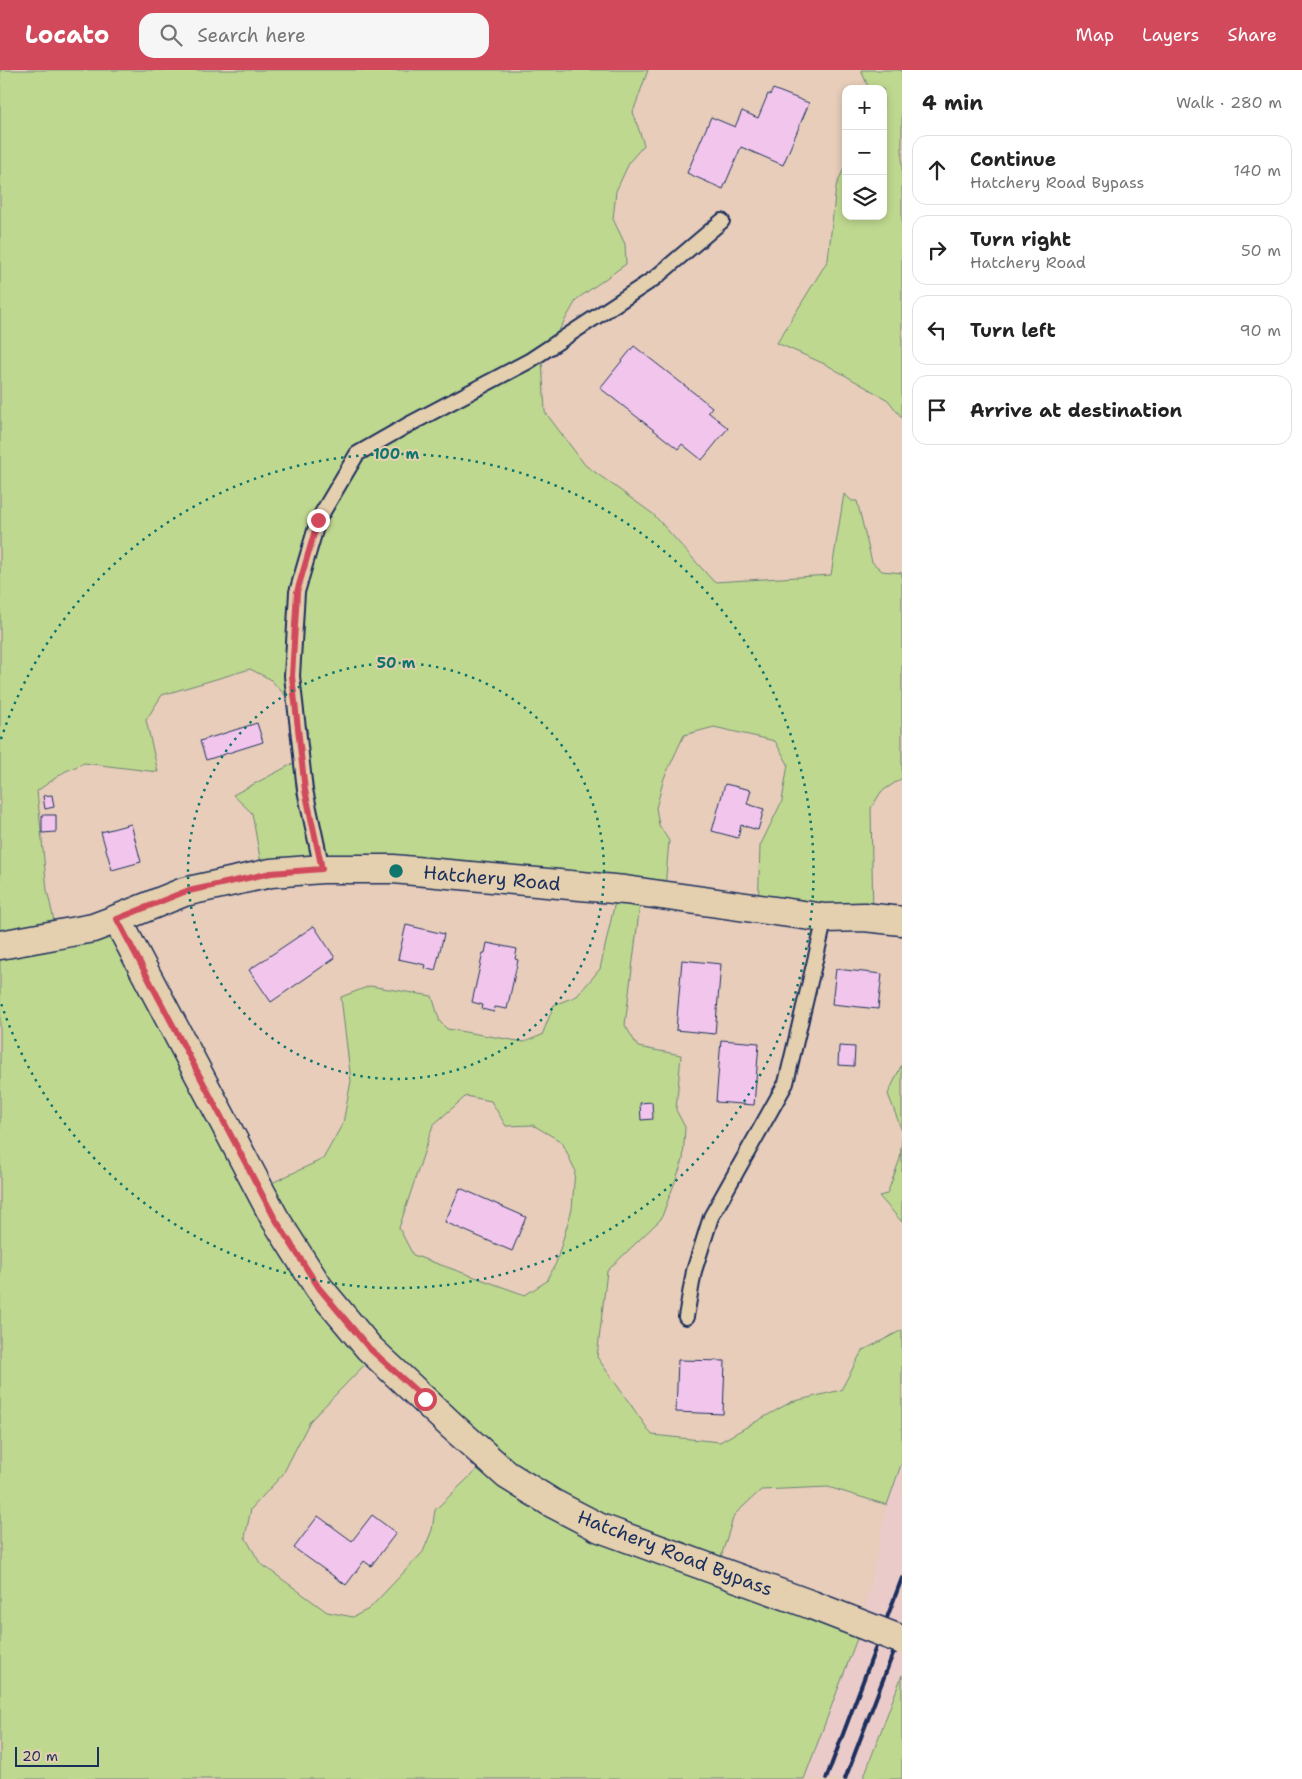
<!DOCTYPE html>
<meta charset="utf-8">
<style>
:root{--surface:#fff;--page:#f6f6f6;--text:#222;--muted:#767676;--line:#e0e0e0;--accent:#d1495b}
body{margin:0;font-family:"Shantell Sans",sans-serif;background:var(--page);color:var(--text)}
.controls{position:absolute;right:15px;top:15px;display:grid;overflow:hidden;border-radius:10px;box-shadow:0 2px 8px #0003}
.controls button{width:45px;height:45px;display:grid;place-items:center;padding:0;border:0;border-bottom:1px solid var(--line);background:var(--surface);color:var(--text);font:25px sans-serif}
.scale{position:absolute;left:15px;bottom:12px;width:84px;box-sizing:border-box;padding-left:5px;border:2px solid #1b2f5e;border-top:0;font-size:14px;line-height:18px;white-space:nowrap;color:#1b2f5e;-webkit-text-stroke:4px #e4cfae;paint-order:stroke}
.stop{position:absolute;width:15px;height:15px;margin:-11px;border:4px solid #d1495b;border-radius:50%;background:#fff}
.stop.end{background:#d1495b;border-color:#fff;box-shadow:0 1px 5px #0008}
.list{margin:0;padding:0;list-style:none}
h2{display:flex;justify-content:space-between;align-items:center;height:65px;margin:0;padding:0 20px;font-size:21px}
h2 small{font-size:16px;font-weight:400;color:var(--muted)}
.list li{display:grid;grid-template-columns:32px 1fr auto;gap:15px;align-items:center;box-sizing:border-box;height:70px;margin:0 10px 10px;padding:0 10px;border:1px solid var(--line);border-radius:15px}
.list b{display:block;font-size:19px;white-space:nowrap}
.list p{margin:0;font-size:16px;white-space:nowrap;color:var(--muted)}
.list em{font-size:16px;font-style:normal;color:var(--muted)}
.icon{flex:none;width:28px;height:28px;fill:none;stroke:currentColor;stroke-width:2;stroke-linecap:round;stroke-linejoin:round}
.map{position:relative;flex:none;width:902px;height:1709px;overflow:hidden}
header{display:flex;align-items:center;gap:30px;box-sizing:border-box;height:70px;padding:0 25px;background:var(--accent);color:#fff}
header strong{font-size:24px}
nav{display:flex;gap:28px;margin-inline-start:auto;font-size:18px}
.search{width:350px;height:45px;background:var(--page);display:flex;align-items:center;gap:12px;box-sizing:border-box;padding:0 18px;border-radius:15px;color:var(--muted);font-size:19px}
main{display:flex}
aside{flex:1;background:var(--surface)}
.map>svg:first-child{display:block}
.built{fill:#eacbc9}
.green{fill:#bfd88f;stroke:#6d8476;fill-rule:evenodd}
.building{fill:#f2c6ec;stroke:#1b2f5e}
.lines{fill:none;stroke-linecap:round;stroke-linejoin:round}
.lane-casing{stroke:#1b2f5e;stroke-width:18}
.street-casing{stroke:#1b2f5e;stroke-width:31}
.secondary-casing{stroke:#1b2f5e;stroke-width:31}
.lane{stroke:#e4cfae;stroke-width:14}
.street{stroke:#e4cfae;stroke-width:28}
.secondary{stroke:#e4cfae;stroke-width:28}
.rail{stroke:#1b2f5e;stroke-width:4}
.secondary-bridge-casing{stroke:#1b2f5e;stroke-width:31;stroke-linecap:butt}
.secondary-bridge{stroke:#e4cfae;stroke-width:28}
.route{stroke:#d1495b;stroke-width:6}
.ring{fill:none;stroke:#0f766e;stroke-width:2.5;stroke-dasharray:2.5 5}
.labels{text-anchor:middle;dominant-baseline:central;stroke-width:4;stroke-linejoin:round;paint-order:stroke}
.street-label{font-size:19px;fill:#1b2f5e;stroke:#e4cfae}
.centre{fill:#0f766e;stroke:#e4cfae;stroke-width:2.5}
.ring-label{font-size:15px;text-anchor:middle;font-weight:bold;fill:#0f766e;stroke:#e4cfae;stroke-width:4;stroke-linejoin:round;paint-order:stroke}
</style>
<header>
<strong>Locato</strong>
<div class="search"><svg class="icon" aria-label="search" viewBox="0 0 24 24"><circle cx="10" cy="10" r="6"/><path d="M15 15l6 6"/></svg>Search here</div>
<nav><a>Map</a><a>Layers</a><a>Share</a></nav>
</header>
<main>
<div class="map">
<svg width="902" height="1709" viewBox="0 0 902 1709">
<rect width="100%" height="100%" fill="#e7cdba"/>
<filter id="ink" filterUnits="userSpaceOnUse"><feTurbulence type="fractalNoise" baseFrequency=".02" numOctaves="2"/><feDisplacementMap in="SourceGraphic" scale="10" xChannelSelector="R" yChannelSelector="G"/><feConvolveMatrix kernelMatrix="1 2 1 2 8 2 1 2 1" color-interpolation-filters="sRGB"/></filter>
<g filter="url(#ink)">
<path class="built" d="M902 1392V1605L863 1709H804L861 1558 887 1435Z"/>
<g class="green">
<path d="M0 0H648L633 42 644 75 630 91 616 121 613 149 625 174 626 194 577 229 542 290 545 342 585 395 653 444 714 512 831 505 844 424 852 431H857L872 492 882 501 902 503V708L881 722 871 738 873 849 758 842 760 776 782 731 788 694 775 671 714 657 684 665 664 708 656 738 659 755 669 771 664 830 640 834 625 955 638 977 681 985 676 1040 685 1057 683 1090 661 1149 607 1201 597 1287 652 1365 720 1372 791 1332 841 1320 862 1281 902 1260V1392L887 1435 828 1417 761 1420 734 1445 720 1490 861 1558 804 1709H0ZM250 599 270 609 302 643 308 662 300 690 233 725 252 743 262 799 615 832 600 899 577 926 554 935 542 965 524 972 447 959 440 952 432 926 370 916 341 927 351 1011 343 1053 323 1089 261 1118 122 855H55L47 820 37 721 64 702 84 693 158 702 146 650 162 625ZM466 1026 491 1031 506 1056 533 1055 562 1072 575 1100 572 1139 556 1193 547 1211 525 1225 413 1185 399 1158 433 1055ZM375 1284 487 1390 435 1440 432 1460 423 1482 369 1539 353 1547 327 1542 260 1493 245 1467 251 1439 283 1404 310 1351Z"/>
<path d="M861 0H902V348L888 330 827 295 777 273 828 190 836 117 846 93V146H883V19H869Z"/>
<path d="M902 994V1061L888 1024Z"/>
<path d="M902 1068V1152L879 1126 887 1124 900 1089Z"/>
<path d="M902 1605V1709H863Z"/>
</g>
<g class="building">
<path d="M773 19 809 33 783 95 741 77 723 119 687 103 711 47 735 57 742 41 758 48 768 24 770 25Z"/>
<path d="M634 276 712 337 708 342 728 358 702 390 682 374 678 379 600 318Z"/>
<path d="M257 653 263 672 206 690 200 671Z"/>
<path d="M725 714 751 720 747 734 764 739 758 760 741 755 738 768 712 761Z"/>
<path d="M52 725 54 737 45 739 43 726Z"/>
<path d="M42 745H56V762L42 763Z"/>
<path d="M131 754 141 792 112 800 101 762Z"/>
<path d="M406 855 444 864 435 901 425 898 426 895 398 889Z"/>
<path d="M314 856 335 888 271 932 249 900Z"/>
<path d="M487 873 517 879 515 889 518 890 507 939 495 937 494 942 482 939 483 935 472 932 483 883H485Z"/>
<path d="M682 890 721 894 715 964 676 960Z"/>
<path d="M836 899 882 904 878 939 832 934Z"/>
<path d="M721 970 759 973 754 1035 716 1032Z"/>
<path d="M839 976 855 977 854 996 838 995Z"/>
<path d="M652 1032 653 1049 641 1050 640 1033Z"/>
<path d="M460 1118 526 1147 512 1181 445 1152Z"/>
<path d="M678 1290 725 1291 723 1344 676 1342Z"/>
<path d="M372 1445 396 1463 371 1496 364 1491 346 1515 294 1478 318 1446 352 1471Z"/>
</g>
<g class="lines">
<defs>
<g id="lane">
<path d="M322 799 305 720 292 606 297 522 318 450 357 384 406 356 529 291 655 208 722 151"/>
<path d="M686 1247 694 1201 711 1147 786 1013 825 848"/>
</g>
<path id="street" d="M117 849 184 822 271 803 322 799H393L625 820 825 848 864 847 902 851"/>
<path id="secondary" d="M0 875 93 858 117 849 274 1147 319 1218 369 1278 452 1356 507 1405 552 1433 600 1458 812 1535"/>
</defs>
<use href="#lane" class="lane-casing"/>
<use href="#street" class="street-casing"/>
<use href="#secondary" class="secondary-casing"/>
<use href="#lane" class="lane"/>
<use href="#street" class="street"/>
<use href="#secondary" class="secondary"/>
<g class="rail">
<path d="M826 1709 902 1508"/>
<path d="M845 1709 902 1560"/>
</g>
<defs>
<path id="secondary-bridge" d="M812 1535 902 1570"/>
</defs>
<use href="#secondary-bridge" class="secondary-bridge-casing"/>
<use href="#secondary-bridge" class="secondary-bridge"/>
</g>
</g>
<g class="lines" filter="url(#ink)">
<path class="route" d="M318 450 297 522 292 606 305 720 322 799 271 803 184 822 117 849 274 1147 319 1218 369 1278 425 1329"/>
</g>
<g class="ring">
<circle cx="396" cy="801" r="208"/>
<path d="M1 669A417 417 0 1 1 1 933"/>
</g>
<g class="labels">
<g class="street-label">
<text transform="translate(492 808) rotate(5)">Hatchery Road</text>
<text transform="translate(675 1483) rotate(21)">Hatchery Road Bypass</text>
</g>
</g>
<circle cx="396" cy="801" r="8" class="centre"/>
<g class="ring-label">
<text x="396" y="389">100 m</text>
<text x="396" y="598">50 m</text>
</g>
</svg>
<div class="controls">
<button>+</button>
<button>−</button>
<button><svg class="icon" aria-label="layers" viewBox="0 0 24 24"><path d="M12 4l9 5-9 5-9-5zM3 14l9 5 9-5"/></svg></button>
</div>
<div class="scale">20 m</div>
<div class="stop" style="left:425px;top:1329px"></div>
<div class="stop end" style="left:318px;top:450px"></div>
</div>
<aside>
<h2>4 min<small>Walk · 280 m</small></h2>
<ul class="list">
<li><svg class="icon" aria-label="ahead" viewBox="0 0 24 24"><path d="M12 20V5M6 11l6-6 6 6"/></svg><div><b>Continue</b><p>Hatchery Road Bypass</p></div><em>140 m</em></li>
<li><svg class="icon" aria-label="right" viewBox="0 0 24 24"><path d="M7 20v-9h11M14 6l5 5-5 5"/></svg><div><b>Turn right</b><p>Hatchery Road</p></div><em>50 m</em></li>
<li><svg class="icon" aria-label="left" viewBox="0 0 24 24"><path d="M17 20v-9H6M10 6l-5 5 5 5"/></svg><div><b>Turn left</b></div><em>90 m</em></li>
<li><svg class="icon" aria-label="arrive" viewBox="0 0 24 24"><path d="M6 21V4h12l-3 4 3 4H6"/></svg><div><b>Arrive at destination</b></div></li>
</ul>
</aside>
</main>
